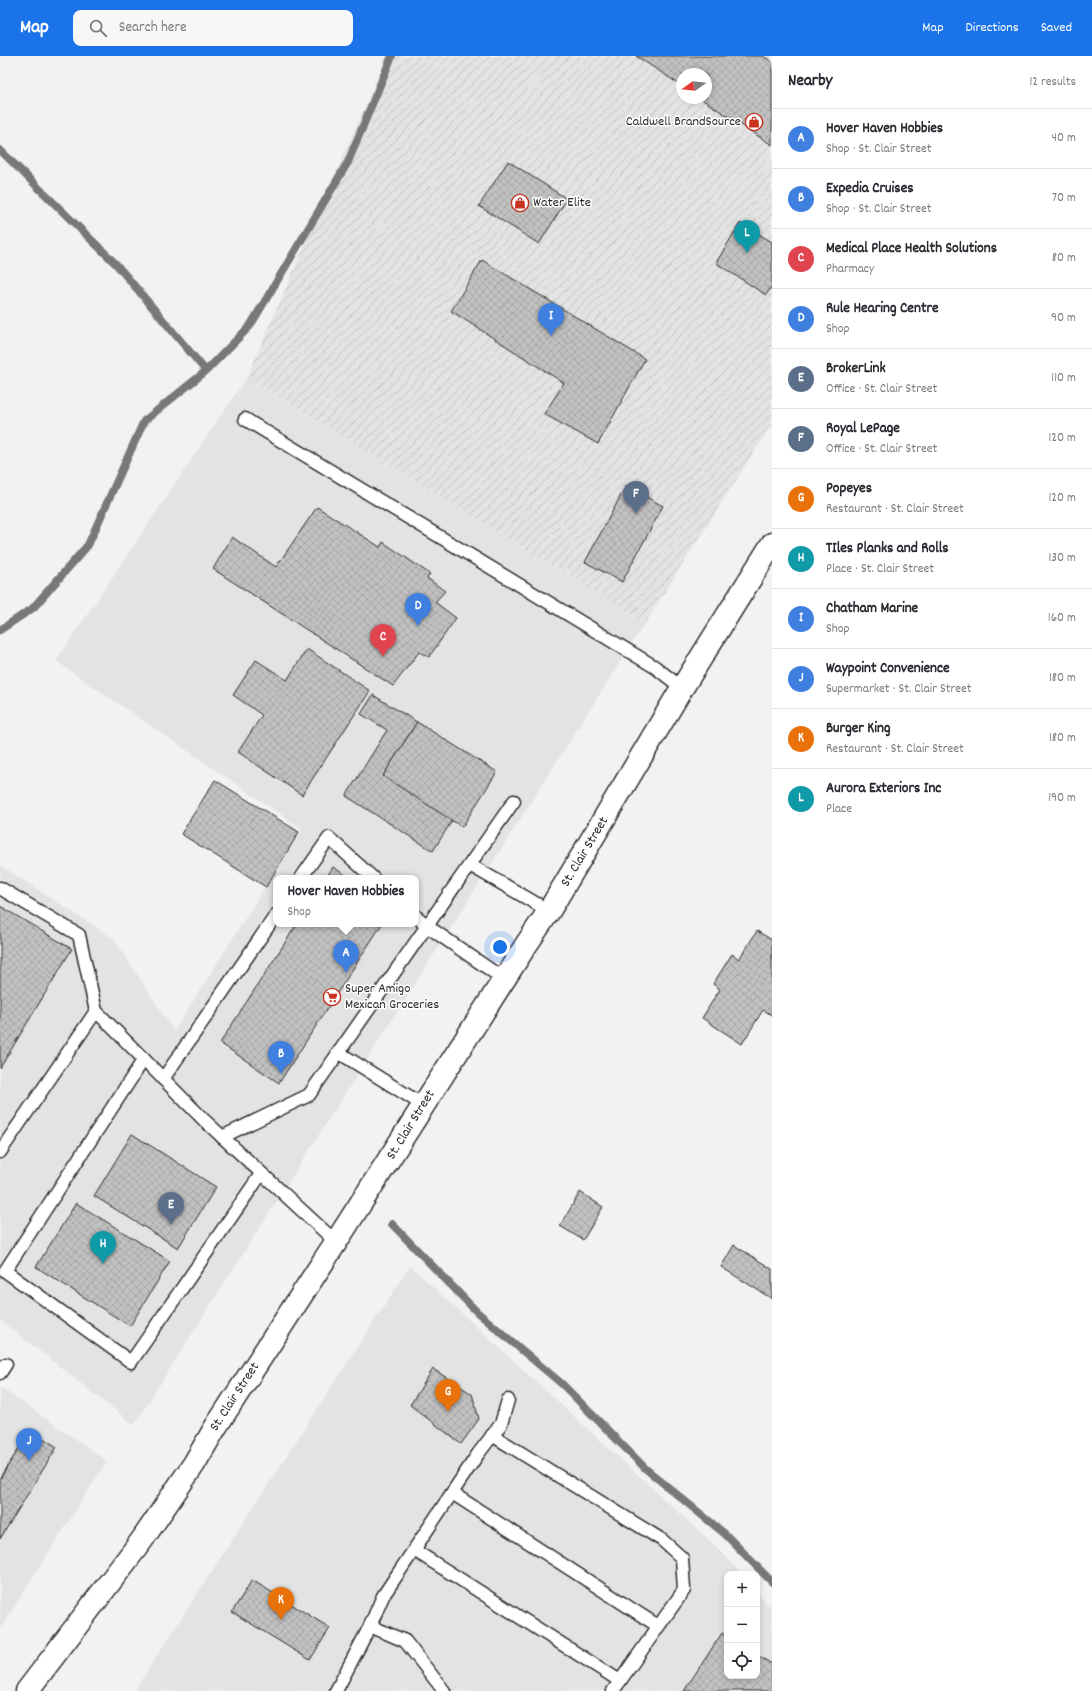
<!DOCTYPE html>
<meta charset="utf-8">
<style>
:root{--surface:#fff;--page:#f7f7f7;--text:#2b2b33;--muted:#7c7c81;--line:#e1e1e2;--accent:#1a73e8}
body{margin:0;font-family:Dekko,sans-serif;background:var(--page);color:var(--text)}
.controls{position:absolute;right:12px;bottom:12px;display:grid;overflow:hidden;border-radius:8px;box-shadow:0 2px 6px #0003}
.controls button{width:36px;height:36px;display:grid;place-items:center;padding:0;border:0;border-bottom:1px solid var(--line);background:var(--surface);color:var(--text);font:20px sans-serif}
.compass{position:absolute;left:676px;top:12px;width:36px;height:36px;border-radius:50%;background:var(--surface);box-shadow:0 2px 6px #0003;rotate:255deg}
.you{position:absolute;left:500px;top:891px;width:14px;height:14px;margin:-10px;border:3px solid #fff;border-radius:50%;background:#1a73e8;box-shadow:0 0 0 6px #1a73e833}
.badge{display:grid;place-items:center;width:26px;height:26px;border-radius:50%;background:var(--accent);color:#fff;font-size:13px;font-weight:700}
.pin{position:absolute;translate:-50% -33px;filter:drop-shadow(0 1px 2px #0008)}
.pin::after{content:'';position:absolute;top:21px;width:14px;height:12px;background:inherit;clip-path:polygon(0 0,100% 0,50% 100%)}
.popup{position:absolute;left:273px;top:819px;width:146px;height:52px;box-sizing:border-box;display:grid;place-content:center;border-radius:8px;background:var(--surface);filter:drop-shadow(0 1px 3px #0005);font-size:13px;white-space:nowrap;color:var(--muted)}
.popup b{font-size:15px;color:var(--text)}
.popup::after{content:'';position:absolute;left:50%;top:100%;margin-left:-8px;border:8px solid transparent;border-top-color:var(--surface)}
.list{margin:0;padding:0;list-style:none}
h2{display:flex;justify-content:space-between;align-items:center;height:52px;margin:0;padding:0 16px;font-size:17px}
h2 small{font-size:13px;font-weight:400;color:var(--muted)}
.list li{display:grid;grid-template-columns:26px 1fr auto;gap:12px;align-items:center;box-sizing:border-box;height:60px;padding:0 16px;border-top:1px solid var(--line)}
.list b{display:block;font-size:15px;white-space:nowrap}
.list p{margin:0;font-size:13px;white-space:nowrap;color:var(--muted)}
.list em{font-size:13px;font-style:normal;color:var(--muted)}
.icon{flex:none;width:22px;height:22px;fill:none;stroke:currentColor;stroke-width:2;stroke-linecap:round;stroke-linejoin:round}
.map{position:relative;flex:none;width:772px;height:1635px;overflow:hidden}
header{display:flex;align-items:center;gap:24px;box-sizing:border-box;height:56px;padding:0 20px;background:var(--accent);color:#fff}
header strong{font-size:19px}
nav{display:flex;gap:22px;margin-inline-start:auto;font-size:14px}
.search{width:280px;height:36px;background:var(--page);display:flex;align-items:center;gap:10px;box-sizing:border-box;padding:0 14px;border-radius:8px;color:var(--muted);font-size:15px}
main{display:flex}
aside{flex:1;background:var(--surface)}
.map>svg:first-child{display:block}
.built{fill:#e3e3e3;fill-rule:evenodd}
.industrial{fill:url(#industrial-furrows);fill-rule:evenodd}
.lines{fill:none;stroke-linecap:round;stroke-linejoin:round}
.stream{stroke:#787878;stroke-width:8}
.building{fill:url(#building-cross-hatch);stroke:#2b2b2b}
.service-casing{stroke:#2b2b2b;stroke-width:15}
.primary-casing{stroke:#2b2b2b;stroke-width:25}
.service{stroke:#fff;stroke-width:12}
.primary{stroke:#fff;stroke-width:22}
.labels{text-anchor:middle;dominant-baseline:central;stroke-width:3;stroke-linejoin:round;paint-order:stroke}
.poi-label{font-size:14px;fill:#2b2b2b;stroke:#fff;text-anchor:start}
.street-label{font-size:14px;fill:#2b2b2b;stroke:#fff}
</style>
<header>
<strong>Map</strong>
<div class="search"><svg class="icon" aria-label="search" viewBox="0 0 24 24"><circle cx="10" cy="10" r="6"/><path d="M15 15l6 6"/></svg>Search here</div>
<nav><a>Map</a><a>Directions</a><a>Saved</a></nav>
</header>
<main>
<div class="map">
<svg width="772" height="1635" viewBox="0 0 772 1635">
<defs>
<pattern id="industrial-furrows" width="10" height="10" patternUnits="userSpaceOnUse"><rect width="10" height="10" fill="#e3e3e3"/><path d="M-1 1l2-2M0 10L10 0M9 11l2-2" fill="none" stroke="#c3c3c3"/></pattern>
<pattern id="building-cross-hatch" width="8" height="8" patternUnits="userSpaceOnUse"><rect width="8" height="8" fill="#c1c1c1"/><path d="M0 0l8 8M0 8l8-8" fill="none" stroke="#a6a6a6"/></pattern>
</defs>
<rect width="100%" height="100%" fill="#f2f2f2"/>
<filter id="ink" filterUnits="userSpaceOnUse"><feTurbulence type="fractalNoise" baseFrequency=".025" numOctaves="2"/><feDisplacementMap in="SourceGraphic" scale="8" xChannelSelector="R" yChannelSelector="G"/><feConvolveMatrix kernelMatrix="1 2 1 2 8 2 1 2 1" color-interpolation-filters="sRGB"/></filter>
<g filter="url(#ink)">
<g class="built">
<path d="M247 321 645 567 134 1369 0 1264V809L114 883 174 975 302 773 56 605ZM276 822H416V868H276Z"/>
<path d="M410 1210 722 1496 741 1518H727V1620H757V1536L772 1553V1635H134Z"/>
<path d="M0 1331 107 1405 0 1573Z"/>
</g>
<path class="industrial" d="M387 0H772V368L645 567 247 321ZM682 18H706V42H682Z"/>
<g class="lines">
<g class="stream">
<path d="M0 94 116 208 206 315"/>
<path d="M0 574 33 552 88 489 144 365 206 315 250 270 348 106 392 0"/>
<path d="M392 1168 477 1256 562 1328 646 1413 725 1478 772 1526"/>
</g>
</g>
<g class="building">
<path d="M636 0H763L772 6V89L700 42H706V18H682V30Z"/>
<path d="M508 105 567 143 539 188 479 150Z"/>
<path d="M740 167 772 186V230L766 239 716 207Z"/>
<path d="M482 204 645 303 598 388 544 358 564 327 451 255Z"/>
<path d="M626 430 663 450 622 526 585 506Z"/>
<path d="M317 451 380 491 383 486 430 518 427 522 445 535 435 546 456 562 429 601 419 596 393 630 213 513 232 481 276 511Z"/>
<path d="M307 593 370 635 302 739 238 696 262 659 233 639 256 604 287 624Z"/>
<path d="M373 639 417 666 383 720 453 763 433 795 346 740 387 674 361 658Z"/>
<path d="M417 666 497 716 462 771 383 720Z"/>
<path d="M215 724 299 776 266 831 181 778Z"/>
<path d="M333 811 350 822H326Z"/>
<path d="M0 850 72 893 0 1012Z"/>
<path d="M297 868H382L279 1027 220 987Z"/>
<path d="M757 875 772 884V959L763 954 742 988 702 962 720 933 713 928 732 898 739 903Z"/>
<path d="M132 1078 216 1131 178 1192 94 1140Z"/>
<path d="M580 1136 603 1151 583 1184 560 1170Z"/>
<path d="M76 1147 170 1205 130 1270 36 1211Z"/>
<path d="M734 1189 772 1213V1243L721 1211Z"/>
<path d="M433 1313 472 1338 479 1363 461 1388 410 1349Z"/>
<path d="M30 1374 57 1391 0 1483V1423Z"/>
<path d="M252 1524 330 1572 310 1604 232 1556Z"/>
<path d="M722 1577 727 1581V1620H757V1599L772 1608V1635H684Z"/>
</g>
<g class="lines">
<defs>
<g id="service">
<path d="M245 363 655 611 682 632"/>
<path d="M470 809 549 855"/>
<path d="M301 822 329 782 373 822"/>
<path d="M0 832 79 879 96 955 204 1064 336 1186"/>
<path d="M416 860 427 870 505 924"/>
<path d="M338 996 423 1049"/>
<path d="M144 1003 5 1215 131 1306 261 1118"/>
<path d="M163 1023 276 859"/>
<path d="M222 1081 309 1039 514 745"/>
<path d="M0 1096 96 955"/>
<path d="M0 1317 6 1308"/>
<path d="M492 1379 662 1484 682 1502 684 1534 613 1635"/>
<path d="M452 1437 658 1570"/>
<path d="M414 1494 620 1625"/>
<path d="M370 1570 405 1585 444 1635"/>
<path d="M336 1635 370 1570 383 1540 478 1398 501 1368 508 1344"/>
</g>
<path id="primary" d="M27 1635 142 1484 194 1408 215 1372 336 1186 526 889 549 855 682 632 772 488"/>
</defs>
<use href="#service" class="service-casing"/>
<use href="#primary" class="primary-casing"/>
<use href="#service" class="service"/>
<use href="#primary" class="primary"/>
</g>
</g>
<defs>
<symbol id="shop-ring" viewBox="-11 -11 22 22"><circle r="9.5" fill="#fff" stroke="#c8321e" stroke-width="1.5"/><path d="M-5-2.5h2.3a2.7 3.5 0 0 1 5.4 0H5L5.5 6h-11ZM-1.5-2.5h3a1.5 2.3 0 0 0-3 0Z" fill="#c8321e"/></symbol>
<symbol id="supermarket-ring" viewBox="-11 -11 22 22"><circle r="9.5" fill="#fff" stroke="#c8321e" stroke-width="1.5"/><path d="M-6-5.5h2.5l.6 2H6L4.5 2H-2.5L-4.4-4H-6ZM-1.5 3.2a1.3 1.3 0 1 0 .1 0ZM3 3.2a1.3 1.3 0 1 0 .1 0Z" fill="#c8321e"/></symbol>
</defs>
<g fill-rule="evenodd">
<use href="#shop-ring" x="744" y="56" width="20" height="20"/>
<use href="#shop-ring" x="510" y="137" width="20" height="20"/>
<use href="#supermarket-ring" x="322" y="931" width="20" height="20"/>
</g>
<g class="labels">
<g class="poi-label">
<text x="741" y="66" text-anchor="end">Caldwell BrandSource</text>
<text x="533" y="147">Water Elite</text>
<text x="345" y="933">Super Amigo<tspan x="345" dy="16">Mexican Groceries</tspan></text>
</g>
<g class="street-label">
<text transform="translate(585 796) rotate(-59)">St. Clair Street</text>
<text transform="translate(411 1069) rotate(-58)">St. Clair Street</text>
<text transform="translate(235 1341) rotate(-57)">St. Clair Street</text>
</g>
</g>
</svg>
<div class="controls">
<button>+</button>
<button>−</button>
<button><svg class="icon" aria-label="locate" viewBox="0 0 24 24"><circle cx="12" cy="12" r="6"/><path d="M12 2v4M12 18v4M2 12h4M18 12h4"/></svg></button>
</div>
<svg class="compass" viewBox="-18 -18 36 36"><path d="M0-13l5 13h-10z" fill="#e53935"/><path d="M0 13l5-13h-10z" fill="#7c7c81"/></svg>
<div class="you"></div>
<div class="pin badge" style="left:346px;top:917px;background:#3f7fe0">A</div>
<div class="popup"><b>Hover Haven Hobbies</b>Shop</div>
<div class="pin badge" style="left:281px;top:1018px;background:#3f7fe0">B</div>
<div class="pin badge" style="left:383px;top:601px;background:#e0444e">C</div>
<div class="pin badge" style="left:418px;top:570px;background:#3f7fe0">D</div>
<div class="pin badge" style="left:171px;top:1169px;background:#5c6f8a">E</div>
<div class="pin badge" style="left:636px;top:458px;background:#5c6f8a">F</div>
<div class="pin badge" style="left:448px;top:1356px;background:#e8710a">G</div>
<div class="pin badge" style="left:103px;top:1208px;background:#0f9aa8">H</div>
<div class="pin badge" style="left:551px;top:280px;background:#3f7fe0">I</div>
<div class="pin badge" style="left:29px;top:1405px;background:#3f7fe0">J</div>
<div class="pin badge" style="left:281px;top:1564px;background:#e8710a">K</div>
<div class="pin badge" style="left:747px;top:197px;background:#0f9aa8">L</div>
</div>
<aside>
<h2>Nearby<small>12 results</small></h2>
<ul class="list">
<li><span class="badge" style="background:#3f7fe0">A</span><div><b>Hover Haven Hobbies</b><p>Shop · St. Clair Street</p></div><em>40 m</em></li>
<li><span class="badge" style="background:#3f7fe0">B</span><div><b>Expedia Cruises</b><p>Shop · St. Clair Street</p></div><em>70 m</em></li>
<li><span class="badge" style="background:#e0444e">C</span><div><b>Medical Place Health Solutions</b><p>Pharmacy</p></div><em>80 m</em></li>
<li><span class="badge" style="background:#3f7fe0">D</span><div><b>Rule Hearing Centre</b><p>Shop</p></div><em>90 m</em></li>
<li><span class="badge" style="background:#5c6f8a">E</span><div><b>BrokerLink</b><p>Office · St. Clair Street</p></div><em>110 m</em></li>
<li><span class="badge" style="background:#5c6f8a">F</span><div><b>Royal LePage</b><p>Office · St. Clair Street</p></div><em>120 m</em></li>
<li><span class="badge" style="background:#e8710a">G</span><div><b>Popeyes</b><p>Restaurant · St. Clair Street</p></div><em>120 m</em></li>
<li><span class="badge" style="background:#0f9aa8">H</span><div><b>TIles Planks and Rolls</b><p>Place · St. Clair Street</p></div><em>130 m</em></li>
<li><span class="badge" style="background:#3f7fe0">I</span><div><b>Chatham Marine</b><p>Shop</p></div><em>160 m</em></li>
<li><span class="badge" style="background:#3f7fe0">J</span><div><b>Waypoint Convenience</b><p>Supermarket · St. Clair Street</p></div><em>180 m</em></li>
<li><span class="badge" style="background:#e8710a">K</span><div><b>Burger King</b><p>Restaurant · St. Clair Street</p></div><em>180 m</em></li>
<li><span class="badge" style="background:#0f9aa8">L</span><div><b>Aurora Exteriors Inc</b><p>Place</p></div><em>190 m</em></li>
</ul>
</aside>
</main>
